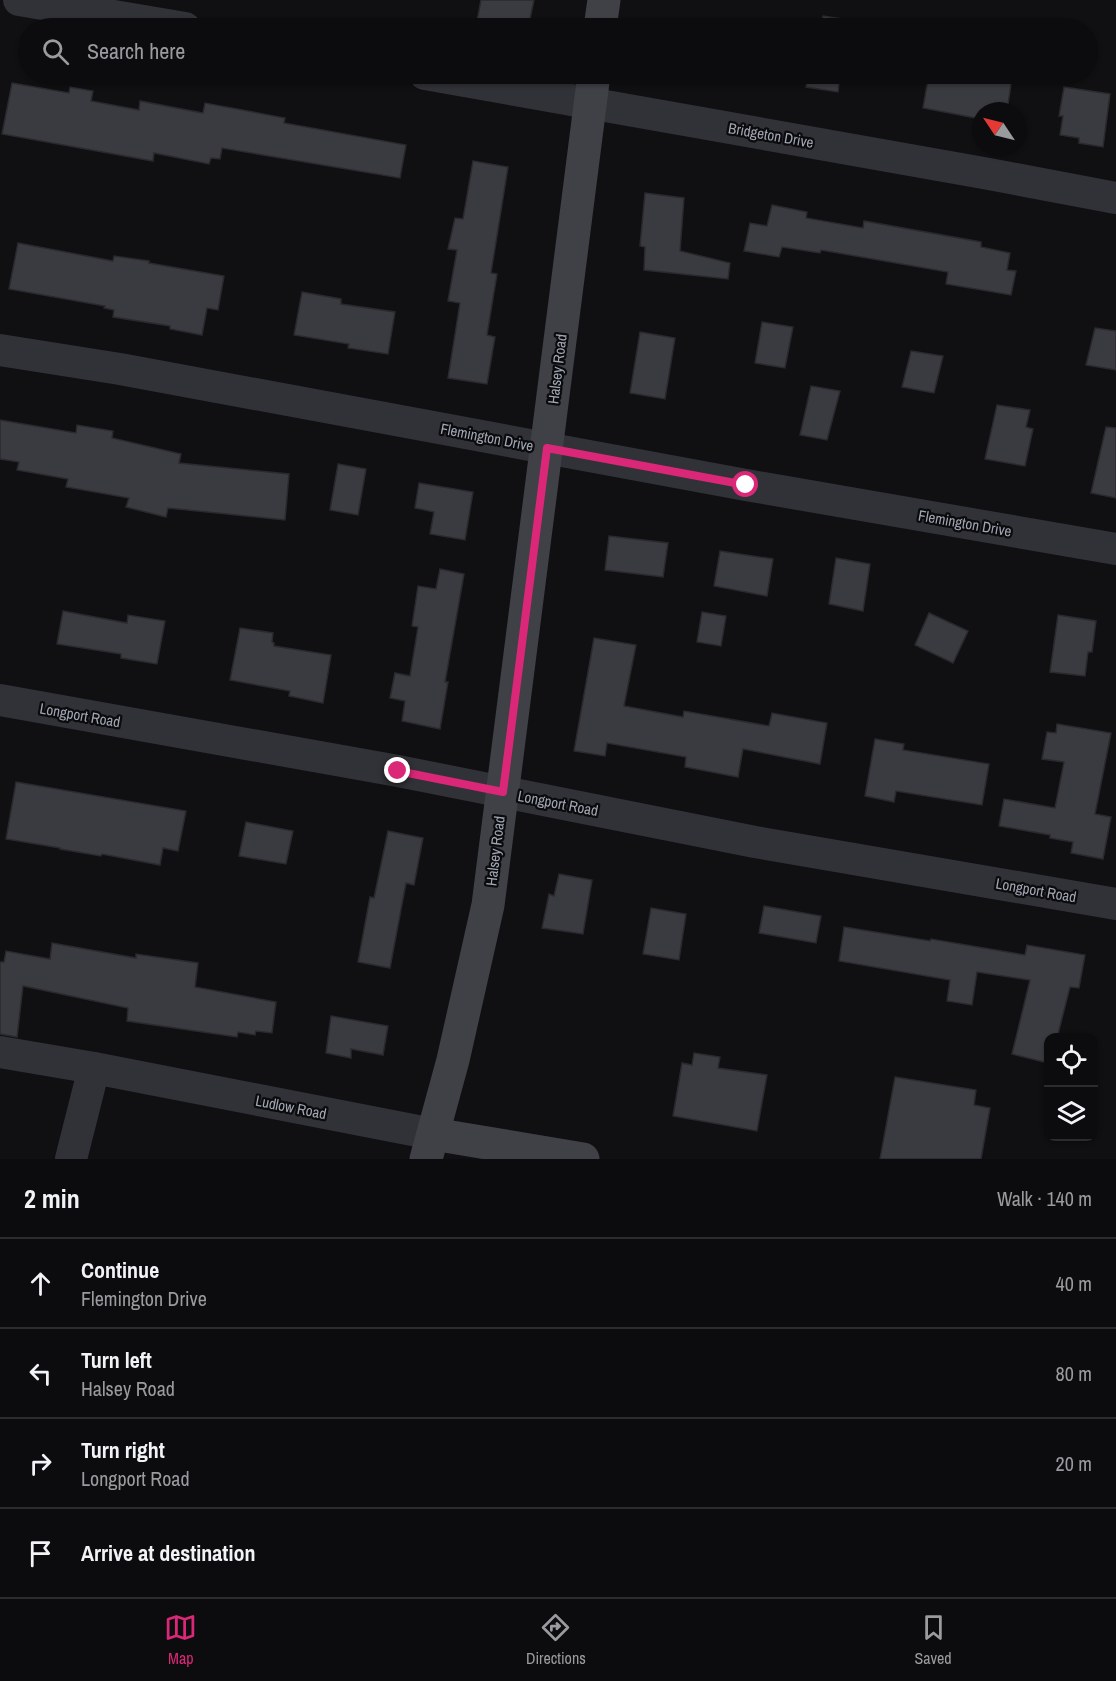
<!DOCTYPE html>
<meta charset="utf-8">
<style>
:root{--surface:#0c0c0e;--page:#1a1a1c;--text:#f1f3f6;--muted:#9a9b9e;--line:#2c2c2e;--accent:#db2777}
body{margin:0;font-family:"Archivo Narrow",sans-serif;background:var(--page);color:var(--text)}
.controls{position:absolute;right:18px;bottom:18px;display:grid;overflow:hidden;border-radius:12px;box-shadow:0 2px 4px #0004}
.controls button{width:54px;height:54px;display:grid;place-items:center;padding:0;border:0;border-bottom:2px solid var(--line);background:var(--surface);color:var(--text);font:30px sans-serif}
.compass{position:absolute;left:972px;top:102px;width:54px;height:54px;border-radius:50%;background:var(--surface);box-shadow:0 2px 4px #0004;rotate:305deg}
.stop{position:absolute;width:18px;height:18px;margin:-14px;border:4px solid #db2777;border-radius:50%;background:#fff}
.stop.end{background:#db2777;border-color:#fff;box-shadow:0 2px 6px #0008}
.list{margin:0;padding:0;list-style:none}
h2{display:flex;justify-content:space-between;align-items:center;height:78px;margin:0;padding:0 24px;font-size:26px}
h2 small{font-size:20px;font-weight:400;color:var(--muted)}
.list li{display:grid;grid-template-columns:39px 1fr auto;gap:18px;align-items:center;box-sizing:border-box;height:90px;padding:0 24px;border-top:2px solid var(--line)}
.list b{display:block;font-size:22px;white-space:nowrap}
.list p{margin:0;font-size:20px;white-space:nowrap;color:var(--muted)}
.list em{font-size:20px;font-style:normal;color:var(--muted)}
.icon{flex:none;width:33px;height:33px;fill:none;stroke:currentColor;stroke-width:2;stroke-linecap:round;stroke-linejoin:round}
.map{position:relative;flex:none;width:1116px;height:1159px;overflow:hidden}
.search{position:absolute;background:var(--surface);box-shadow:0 2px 4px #0004;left:18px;right:18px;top:18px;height:66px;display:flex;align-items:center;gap:15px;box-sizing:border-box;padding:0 21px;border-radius:33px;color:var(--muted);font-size:22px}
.sheet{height:438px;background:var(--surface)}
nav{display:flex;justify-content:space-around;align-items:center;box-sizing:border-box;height:84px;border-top:2px solid var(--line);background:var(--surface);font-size:16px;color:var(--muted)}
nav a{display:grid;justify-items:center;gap:3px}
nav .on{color:var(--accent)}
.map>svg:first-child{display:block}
.building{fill:#3a3b40;stroke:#2a2a2e;stroke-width:1.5}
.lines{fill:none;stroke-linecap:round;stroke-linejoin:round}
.street{stroke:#313237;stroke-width:32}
.secondary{stroke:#3f4147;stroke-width:33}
.route{stroke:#db2777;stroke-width:8}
.labels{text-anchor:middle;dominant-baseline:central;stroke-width:4.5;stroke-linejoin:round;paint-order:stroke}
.street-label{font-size:15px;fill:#a1a6b4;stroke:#0b0b0d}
</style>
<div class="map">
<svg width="1116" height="1159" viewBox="0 0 1116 1159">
<rect width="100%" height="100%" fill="#101012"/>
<g class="building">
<path d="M481 0H534L528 28 477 21Z"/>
<path d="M823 16 848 20 847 28H821Z"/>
<path d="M673 23 703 28H672Z"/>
<path d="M808 74H840L838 92 806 87Z"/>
<path d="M929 74H994L1012 77 1007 111H981V119L923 108Z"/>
<path d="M12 83 69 93 70 87 93 91 91 101 139 110 140 101 203 113 205 103 285 118 284 123 406 145 400 178 222 148 220 159 211 158 209 164 154 153 153 161 2 134Z"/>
<path d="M1064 87 1110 94 1103 147 1079 143V138L1060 135 1063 116H1059Z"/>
<path d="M473 161 508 167 491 273 497 274 487 335 495 337 487 384 448 378 460 303 448 301 457 250 448 249 455 218 463 219Z"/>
<path d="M645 193 684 198 680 251 730 263 728 279 644 270 645 247 640 246Z"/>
<path d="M772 205 807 212 806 218 863 228 864 221 981 242V247L1010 253 1007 270 1016 271 1011 295 946 284 948 272 821 250 820 253 782 247 779 257 744 251 750 223 767 226Z"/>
<path d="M18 243 113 261 114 256 149 261V263L224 276 218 310 207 308 202 335 170 329V326L113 317 114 310 104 308 105 306 9 289Z"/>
<path d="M302 292 341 299V304L395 312 388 354 348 348 349 344 294 335Z"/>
<path d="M762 322 793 327 785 368 755 363Z"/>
<path d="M1095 328 1116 331V370L1086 365Z"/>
<path d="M640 332 675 338 665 399 630 393Z"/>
<path d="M911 351 943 356 934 393 902 387Z"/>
<path d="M811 386 840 391 827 440 800 435Z"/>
<path d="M997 405 1030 410 1026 427 1033 429 1025 466 985 459Z"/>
<path d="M0 420 76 433 77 425 113 431 112 438 181 454 179 463 289 474 285 520 168 508 166 517 126 507 129 498 66 487 68 479 17 470 19 462 0 459Z"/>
<path d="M1106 427 1116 428V498L1091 493Z"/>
<path d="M338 464 366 469 358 515 330 510Z"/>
<path d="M419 483 473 492 465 540 430 534 434 512 415 508Z"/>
<path d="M609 536 668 543 663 577 605 570Z"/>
<path d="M720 551 773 559 767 596 714 586Z"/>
<path d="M836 558 870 564 863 611 829 604Z"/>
<path d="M440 569 464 574 445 682H448L440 729 402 721 405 701 390 698 395 673 410 676 418 627 412 626 418 586 436 589Z"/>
<path d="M63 611 127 623 128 615 165 621 157 664 121 658V654L57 644Z"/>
<path d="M702 612 726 616 721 646 697 642Z"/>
<path d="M929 613 968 631 953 663 915 645Z"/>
<path d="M1058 615 1096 621 1092 652H1088L1085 676 1050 672Z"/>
<path d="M240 628 273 633 272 642 274 643V646L331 655 323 703 289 696 290 691 230 680Z"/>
<path d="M594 638 636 645 624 706 683 717 684 711 769 726 772 713 827 723 820 764 743 749 738 777 685 767 686 757 607 743 605 756 574 751Z"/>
<path d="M1057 724 1111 733 1095 814 1111 817 1103 859 1071 853 1073 842 1050 838V835L999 826 1004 799 1055 808 1064 762 1042 759 1047 732 1056 733Z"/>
<path d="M875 739 904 744 903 750 989 764 982 805 896 791 894 802 865 796Z"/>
<path d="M16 782 186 811 178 851 163 848 160 865 102 854 101 856 60 849V848L6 839Z"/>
<path d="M246 822 293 831 286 864 239 856Z"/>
<path d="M388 831 423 838 414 885 406 883 390 968 358 962 370 897 374 898Z"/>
<path d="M559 874 592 880 583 934 542 928 549 894 554 896Z"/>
<path d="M764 906 821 916 816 943 759 933Z"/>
<path d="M651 908 686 914 679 960 643 954Z"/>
<path d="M844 927 930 941 931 939 1025 955 1027 945 1085 955 1079 988 1070 987 1057 1038H1048V1063L1012 1054 1030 980 977 972 972 1005 947 1001 950 980 839 961Z"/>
<path d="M52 943 136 958V954L198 963 195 987 276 1002 272 1033 256 1031 255 1035 238 1032 237 1037 127 1021 128 1008 23 986 17 1037 0 1034V962H4L6 951 50 959Z"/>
<path d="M331 1016 388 1026 383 1055 351 1049V1058L326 1053Z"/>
<path d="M694 1053 720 1057 718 1068 767 1075 757 1131 673 1116 682 1063 692 1065Z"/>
<path d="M895 1077 976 1090 974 1105 990 1108 981 1159H880Z"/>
</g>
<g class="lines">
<g class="street">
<path d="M19 0 185 28"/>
<path d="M425 74 989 174 1116 198"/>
<path d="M0 350 120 369 746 485 1116 549"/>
<path d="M0 700 398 771 755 842 1116 904"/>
<path d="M0 1052 94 1068 433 1134"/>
<path d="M71 1159 94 1068"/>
</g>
<g class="secondary">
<path d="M600 28 604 0"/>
<path d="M433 1134 583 1159"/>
<path d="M426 1159 453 1060 488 905 594 74"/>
</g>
</g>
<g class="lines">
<path class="route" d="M398 771 503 792 547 448 746 485"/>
</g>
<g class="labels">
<g class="street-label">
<text transform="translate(771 135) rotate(10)">Bridgeton Drive</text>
<text transform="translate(557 369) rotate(-83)">Halsey Road</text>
<text transform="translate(487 437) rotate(11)">Flemington Drive</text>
<text transform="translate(965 523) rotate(10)">Flemington Drive</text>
<text transform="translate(80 715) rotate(10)">Longport Road</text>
<text transform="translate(558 803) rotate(11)">Longport Road</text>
<text transform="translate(495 851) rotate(-83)">Halsey Road</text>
<text transform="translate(1036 890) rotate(10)">Longport Road</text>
<text transform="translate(291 1107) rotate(11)">Ludlow Road</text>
</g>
</g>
</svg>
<div class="controls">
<button><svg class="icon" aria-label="locate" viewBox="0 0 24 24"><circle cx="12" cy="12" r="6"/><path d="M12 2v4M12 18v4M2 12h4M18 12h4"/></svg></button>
<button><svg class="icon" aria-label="layers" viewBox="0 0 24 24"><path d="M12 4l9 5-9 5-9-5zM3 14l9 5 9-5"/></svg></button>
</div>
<svg class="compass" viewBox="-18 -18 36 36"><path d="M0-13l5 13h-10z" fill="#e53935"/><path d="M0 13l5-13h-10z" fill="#9a9b9e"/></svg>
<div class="stop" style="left:746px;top:485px"></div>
<div class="stop end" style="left:398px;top:771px"></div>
<div class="search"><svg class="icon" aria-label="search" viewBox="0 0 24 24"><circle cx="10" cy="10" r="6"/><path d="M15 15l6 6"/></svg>Search here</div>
</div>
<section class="sheet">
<h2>2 min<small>Walk · 140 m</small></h2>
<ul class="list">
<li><svg class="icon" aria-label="ahead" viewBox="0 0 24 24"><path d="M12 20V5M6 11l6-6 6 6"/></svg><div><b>Continue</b><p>Flemington Drive</p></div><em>40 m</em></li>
<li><svg class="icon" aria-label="left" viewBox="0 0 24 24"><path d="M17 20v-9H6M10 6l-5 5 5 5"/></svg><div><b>Turn left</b><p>Halsey Road</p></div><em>80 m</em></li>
<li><svg class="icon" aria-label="right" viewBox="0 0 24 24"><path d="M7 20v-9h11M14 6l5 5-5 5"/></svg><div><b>Turn right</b><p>Longport Road</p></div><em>20 m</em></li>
<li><svg class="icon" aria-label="arrive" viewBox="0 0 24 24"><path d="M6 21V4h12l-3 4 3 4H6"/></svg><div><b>Arrive at destination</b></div></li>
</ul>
</section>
<nav>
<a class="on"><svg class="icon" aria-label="map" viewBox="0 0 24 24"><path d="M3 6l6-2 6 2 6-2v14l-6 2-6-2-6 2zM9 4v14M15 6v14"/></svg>Map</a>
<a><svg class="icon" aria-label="directions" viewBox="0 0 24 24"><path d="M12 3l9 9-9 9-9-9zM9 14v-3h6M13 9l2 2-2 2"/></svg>Directions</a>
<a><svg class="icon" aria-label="saved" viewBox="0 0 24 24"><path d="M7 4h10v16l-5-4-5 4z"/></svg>Saved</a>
</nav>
